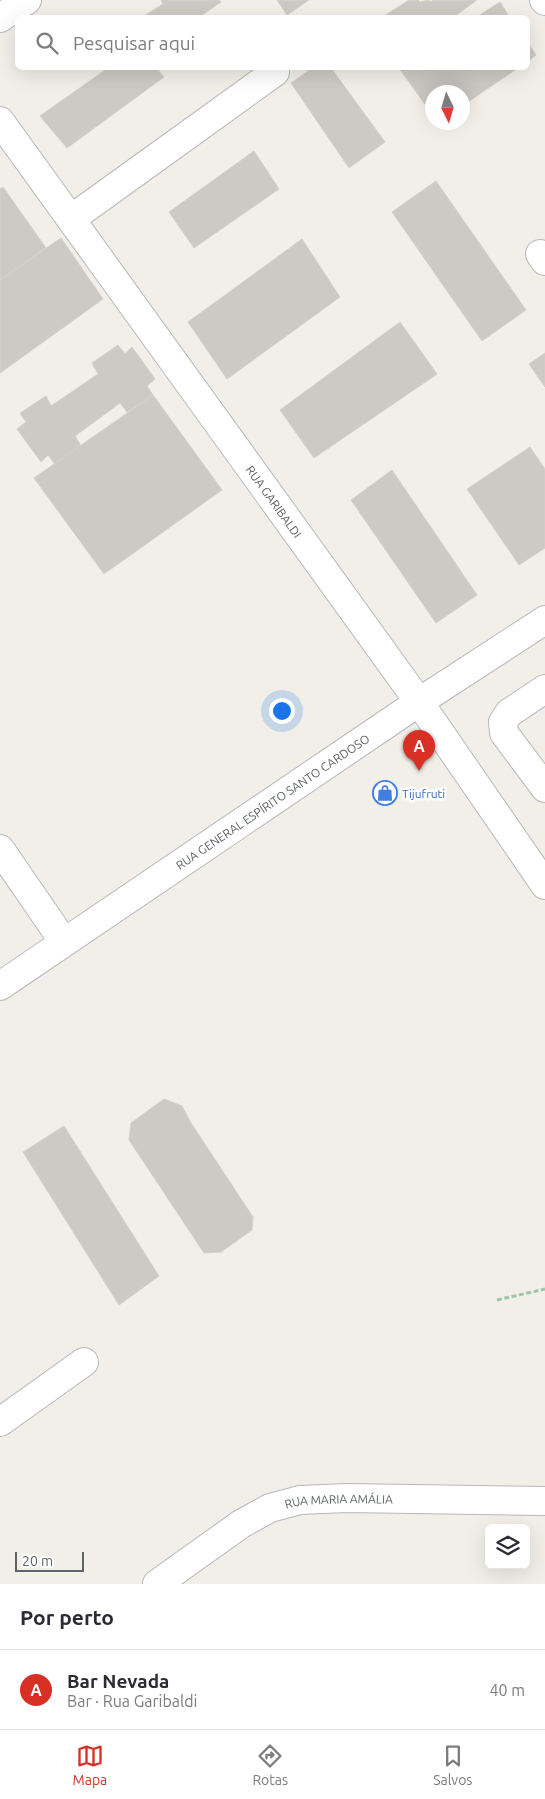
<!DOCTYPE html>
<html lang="pt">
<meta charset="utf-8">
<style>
:root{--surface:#fff;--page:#f2f2f3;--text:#2b2b33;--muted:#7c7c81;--line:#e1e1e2;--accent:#d93025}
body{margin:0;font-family:Ubuntu,sans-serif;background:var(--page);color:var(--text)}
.controls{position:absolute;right:15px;bottom:15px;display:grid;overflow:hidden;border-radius:8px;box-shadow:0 5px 20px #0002}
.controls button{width:45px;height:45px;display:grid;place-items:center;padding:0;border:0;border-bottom:1px solid var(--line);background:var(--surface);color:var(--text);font:25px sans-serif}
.compass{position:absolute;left:425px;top:85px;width:45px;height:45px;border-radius:50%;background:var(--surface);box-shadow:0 5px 20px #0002;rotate:175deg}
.scale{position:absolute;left:15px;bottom:12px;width:69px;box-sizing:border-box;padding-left:5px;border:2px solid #5f6368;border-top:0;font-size:14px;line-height:18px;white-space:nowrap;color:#5f6368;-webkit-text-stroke:4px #fff;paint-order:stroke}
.you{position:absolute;left:281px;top:710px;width:18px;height:18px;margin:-12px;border:4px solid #fff;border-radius:50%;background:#1a73e8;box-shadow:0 0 0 8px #1a73e833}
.badge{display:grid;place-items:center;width:32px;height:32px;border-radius:50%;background:var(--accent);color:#fff;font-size:16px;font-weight:700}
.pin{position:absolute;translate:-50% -41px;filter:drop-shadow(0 1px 2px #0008)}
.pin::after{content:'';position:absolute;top:26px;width:18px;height:15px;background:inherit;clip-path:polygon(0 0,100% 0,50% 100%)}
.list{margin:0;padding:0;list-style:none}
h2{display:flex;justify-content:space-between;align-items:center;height:65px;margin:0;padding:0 20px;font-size:21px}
h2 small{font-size:16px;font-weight:400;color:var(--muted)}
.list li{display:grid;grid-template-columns:32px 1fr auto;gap:15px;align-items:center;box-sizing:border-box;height:80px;padding:0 20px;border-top:1px solid var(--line)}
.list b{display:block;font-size:19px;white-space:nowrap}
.list p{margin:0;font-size:16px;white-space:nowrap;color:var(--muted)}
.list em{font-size:16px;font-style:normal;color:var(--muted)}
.icon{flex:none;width:28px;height:28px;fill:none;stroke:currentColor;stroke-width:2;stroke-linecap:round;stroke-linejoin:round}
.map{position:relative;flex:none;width:545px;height:1584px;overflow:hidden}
.search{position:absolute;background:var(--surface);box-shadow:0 5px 20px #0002;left:15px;right:15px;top:15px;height:55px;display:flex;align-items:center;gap:12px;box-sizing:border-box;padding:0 18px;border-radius:8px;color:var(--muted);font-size:19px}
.sheet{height:145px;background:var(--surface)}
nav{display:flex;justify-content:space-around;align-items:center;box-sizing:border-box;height:70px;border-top:1px solid var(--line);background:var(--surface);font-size:14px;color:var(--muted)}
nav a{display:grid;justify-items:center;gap:2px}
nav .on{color:var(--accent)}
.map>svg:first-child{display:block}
.building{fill:#cccac5;stroke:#d6d1c6}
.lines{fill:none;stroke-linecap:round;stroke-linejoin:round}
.minor-casing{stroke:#b5b8bc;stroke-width:30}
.path{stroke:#9cc7a9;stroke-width:3;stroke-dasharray:5 2.5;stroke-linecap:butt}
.minor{stroke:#fff;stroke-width:28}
.labels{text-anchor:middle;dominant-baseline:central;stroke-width:5;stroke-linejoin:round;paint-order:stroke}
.street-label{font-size:12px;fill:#5f6368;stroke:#fff}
.shop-label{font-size:12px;fill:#366cbe;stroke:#fff;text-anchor:start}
</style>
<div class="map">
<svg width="545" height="1584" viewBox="0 0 545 1584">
<rect width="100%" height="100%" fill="#f1efe8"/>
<g class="building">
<path d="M161 0H219L221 2 202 15 203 18H145L144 16 163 4Z"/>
<path d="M277 0H309L287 15Z"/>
<path d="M409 0H418L420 2 429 0 430 2 433 0H477L452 18H381Z"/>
<path d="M500 2 510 18H475Z"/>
<path d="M528 43 536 55 528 61Z"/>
<path d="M108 68H156L164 77 67 148 40 116Z"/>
<path d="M312 68H331L385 142 349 168 291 83Z"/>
<path d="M399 68H518L462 106V92H432V114Z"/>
<path d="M254 151 279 189 194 248 169 212Z"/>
<path d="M436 181 526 310 482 341 392 212Z"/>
<path d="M3 187 46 248 0 280V189Z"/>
<path d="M61 238 103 299 0 373V280Z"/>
<path d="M302 239 340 297 227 379 188 322Z"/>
<path d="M400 322 437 374 314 458 280 410Z"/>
<path d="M118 345 125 354 132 347 155 379 147 386 153 395 127 412 120 403 75 436 81 446 55 464 48 455 41 462 17 429 26 422 20 413 46 396 51 406 98 374 92 363Z"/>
<path d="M545 353V387L529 364Z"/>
<path d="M153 395 222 490 104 574 34 478Z"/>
<path d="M530 447 545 469V548L519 565 467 489Z"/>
<path d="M392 470 477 595 436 623 351 500Z"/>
<path d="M164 1099 182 1106 191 1123 253 1217 252 1230 221 1252 204 1253 129 1140 131 1123Z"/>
<path d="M64 1126 159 1276 119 1305 23 1152Z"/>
</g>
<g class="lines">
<defs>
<g id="minor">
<path d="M544 0 545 1"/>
<path d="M0 18 27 0"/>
<path id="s1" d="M0 121 419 702 545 885"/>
<path d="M71 219 275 72"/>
<path d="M540 254 545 261"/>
<path d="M545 689 509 713 503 722 504 733 545 788"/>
<path d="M0 849 64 942"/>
<path id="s2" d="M0 986 419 702 545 620"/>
<path d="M0 1422 84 1362"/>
<path id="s3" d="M157 1584 241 1524 270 1508 300 1500 347 1498 545 1501"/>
</g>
</defs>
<use href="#minor" class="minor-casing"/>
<path class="path" d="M497 1300 545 1289"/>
<use href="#minor" class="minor"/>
</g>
<defs>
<symbol id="shop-ring" viewBox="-11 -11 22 22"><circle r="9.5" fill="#fff" stroke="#3f7fe0" stroke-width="1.5"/><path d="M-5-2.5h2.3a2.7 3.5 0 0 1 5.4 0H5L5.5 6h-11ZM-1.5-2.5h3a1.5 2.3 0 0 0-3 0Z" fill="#3f7fe0"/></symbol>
</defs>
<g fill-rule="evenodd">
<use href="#shop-ring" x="371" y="779" width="28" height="28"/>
</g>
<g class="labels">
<g class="street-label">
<text stroke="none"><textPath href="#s1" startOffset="469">RUA GARIBALDI</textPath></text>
<text stroke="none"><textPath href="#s2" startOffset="329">RUA GENERAL ESPÍRITO SANTO CARDOSO</textPath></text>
<text stroke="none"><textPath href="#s3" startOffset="206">RUA MARIA AMÁLIA</textPath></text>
</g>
<g class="shop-label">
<text x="402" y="793">Tijufruti</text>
</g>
</g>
</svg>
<div class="controls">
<button><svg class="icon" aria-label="layers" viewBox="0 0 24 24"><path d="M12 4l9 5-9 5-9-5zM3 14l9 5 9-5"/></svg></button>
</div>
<svg class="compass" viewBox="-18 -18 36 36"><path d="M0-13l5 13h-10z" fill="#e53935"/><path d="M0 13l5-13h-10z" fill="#7c7c81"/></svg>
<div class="scale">20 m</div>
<div class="you"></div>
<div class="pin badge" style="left:419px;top:771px">A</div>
<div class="search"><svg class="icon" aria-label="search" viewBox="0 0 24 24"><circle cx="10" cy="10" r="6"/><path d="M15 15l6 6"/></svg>Pesquisar aqui</div>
</div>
<section class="sheet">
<h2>Por perto<small></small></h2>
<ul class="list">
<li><span class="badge">A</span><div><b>Bar Nevada</b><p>Bar · Rua Garibaldi</p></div><em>40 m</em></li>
</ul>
</section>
<nav>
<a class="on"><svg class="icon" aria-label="map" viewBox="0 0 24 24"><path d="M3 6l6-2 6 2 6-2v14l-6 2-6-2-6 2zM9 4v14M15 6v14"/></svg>Mapa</a>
<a><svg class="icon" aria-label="directions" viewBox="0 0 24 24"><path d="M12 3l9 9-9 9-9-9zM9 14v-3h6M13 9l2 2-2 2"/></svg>Rotas</a>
<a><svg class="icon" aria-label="saved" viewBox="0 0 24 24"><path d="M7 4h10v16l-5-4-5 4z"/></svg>Salvos</a>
</nav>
